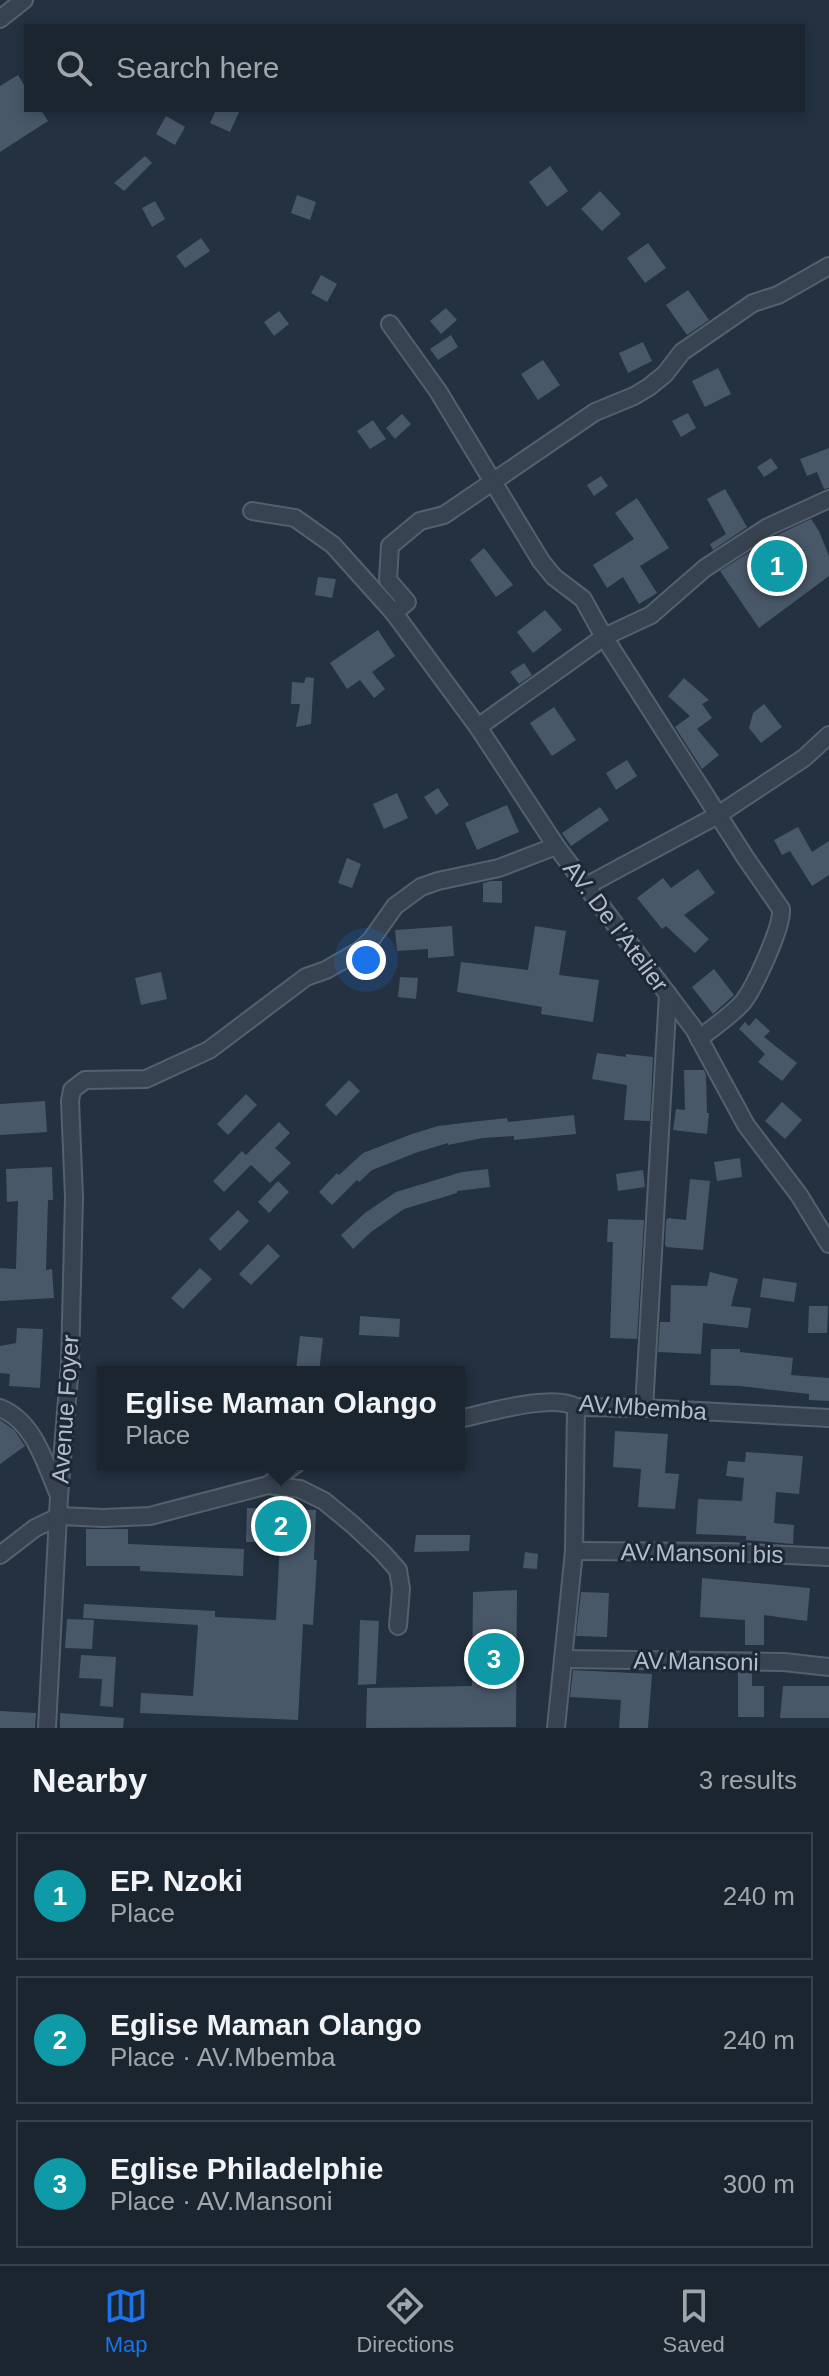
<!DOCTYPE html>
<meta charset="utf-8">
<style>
:root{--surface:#1a2530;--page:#232d38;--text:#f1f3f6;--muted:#9fa5ab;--line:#38424c;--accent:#1a73e8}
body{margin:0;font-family:Helvetica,sans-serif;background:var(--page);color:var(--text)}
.you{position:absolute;left:366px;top:960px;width:28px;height:28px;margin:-20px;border:6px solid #fff;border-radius:50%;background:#1a73e8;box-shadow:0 0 0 12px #1a73e833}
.badge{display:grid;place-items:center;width:52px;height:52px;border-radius:50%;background:var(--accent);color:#fff;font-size:26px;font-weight:700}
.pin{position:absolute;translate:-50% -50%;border:4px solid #fff;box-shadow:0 2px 8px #0006}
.popup{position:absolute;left:97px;top:1366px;width:368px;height:104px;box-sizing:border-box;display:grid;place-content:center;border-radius:0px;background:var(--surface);filter:drop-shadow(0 2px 6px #0005);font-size:26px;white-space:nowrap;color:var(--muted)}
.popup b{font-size:30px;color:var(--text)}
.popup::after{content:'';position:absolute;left:50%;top:100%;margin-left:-16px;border:16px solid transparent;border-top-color:var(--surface)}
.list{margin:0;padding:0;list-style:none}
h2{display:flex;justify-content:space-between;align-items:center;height:104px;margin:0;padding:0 32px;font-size:34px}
h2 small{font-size:26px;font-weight:400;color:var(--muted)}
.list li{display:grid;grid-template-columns:52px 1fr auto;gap:24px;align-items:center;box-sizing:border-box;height:128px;margin:0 16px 16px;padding:0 16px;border:2px solid var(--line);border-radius:0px}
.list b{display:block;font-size:30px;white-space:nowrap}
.list p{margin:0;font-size:26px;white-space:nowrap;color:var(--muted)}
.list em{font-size:26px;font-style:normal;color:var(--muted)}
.icon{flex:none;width:44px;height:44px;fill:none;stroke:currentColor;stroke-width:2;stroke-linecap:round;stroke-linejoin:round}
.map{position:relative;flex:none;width:829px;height:1728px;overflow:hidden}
.search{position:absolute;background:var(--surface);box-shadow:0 4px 12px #0003;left:24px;right:24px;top:24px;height:88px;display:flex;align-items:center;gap:20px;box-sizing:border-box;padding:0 28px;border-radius:0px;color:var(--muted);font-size:30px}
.sheet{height:536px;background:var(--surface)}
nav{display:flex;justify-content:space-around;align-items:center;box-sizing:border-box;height:112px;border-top:2px solid var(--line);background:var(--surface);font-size:22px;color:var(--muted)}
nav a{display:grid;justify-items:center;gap:4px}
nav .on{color:var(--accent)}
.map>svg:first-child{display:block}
.building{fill:#495869}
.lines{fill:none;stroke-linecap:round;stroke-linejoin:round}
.minor-casing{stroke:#55606d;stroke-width:20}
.minor{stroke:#374350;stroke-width:16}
.labels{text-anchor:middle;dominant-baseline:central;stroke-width:6;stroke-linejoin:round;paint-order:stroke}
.street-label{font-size:24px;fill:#b3bdca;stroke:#1c2835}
</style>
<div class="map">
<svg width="829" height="1728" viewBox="0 0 829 1728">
<rect width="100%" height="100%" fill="#233140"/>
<g class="building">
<path d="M18 75 26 88V110H41L48 121 0 152V86Z"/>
<path d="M216 110H240L230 132 210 123Z"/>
<path d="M166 116 185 127 175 145 156 134Z"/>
<path d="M145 156 152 163 124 191 114 183Z"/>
<path d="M550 166 568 191 547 207 529 182Z"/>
<path d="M600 191 621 214 602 231 581 209Z"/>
<path d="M297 195 316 202 310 220 291 213Z"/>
<path d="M155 201 165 219 152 227 142 208Z"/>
<path d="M201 238 210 251 185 268 176 256Z"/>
<path d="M648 243 666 268 645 283 627 258Z"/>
<path d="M321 275 337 284 327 302 311 293Z"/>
<path d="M688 290 709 320 687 335 666 305Z"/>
<path d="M446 308 457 320 441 334 430 321Z"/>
<path d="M279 311 289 324 274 336 264 322Z"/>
<path d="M451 335 458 347 438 360 430 349Z"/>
<path d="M643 342 652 361 628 373 619 353Z"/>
<path d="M543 360 560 385 538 400 521 374Z"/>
<path d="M718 368 731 394 705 407 692 381Z"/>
<path d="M688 413 696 428 681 437 672 421Z"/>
<path d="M402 414 411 424 395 439 386 428Z"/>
<path d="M373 420 386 439 370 449 357 431Z"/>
<path d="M829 448V488L824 489 817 472 807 476 800 459Z"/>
<path d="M771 458 778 468 764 477 757 467Z"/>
<path d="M601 476 608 486 594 496 587 485Z"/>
<path d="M725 489 747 527 713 550 710 544 726 534 707 499Z"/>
<path d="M637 498 669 548 640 566 657 593 639 604 623 577 607 588 593 565 634 539 615 513Z"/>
<path d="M811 519 819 531 829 556V576L759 628 720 571 773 537Z"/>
<path d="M484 548 513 585 496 597 470 560Z"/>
<path d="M318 577 336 579 332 598 315 595Z"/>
<path d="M545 610 562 630 533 653 517 632Z"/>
<path d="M378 630 395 656 372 672 385 689 374 698 360 680 347 689 330 663Z"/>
<path d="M524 663 532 675 519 684 510 672Z"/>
<path d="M306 677 314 678 311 724 296 727 300 704H291L292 682 304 683Z"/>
<path d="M684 678 709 700 702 704 712 718 697 729 719 755 702 769 675 727 690 716 668 696Z"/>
<path d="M764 704 782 727 761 743 749 728 753 713Z"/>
<path d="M554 707 576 740 552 756 530 723Z"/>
<path d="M627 760 637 776 616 790 606 773Z"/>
<path d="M438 788 449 805 436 815 424 797Z"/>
<path d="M397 793 408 818 384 829 373 804Z"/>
<path d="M507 805 519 832 477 850 465 823Z"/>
<path d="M600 807 609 820 571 846 562 833Z"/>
<path d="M798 827 812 852 829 841V875L812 886 790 851 782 855 774 840Z"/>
<path d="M347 858 361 864 352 888 338 883Z"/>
<path d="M698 869 715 893 684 915 709 939 695 953 666 926 662 929 637 898 663 878 671 888Z"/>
<path d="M491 881H502V903L483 902V883Z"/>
<path d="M452 926 454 956 428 958V949L397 951 395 930Z"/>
<path d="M535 926 566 931 559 975 599 980 593 1022 541 1014 542 1007 457 992 461 962 528 970Z"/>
<path d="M714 969 734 995 713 1014 692 987Z"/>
<path d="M161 972 167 999 141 1005 135 978Z"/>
<path d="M400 977 418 978 416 999 398 997Z"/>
<path d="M756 1018 770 1031 764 1037 797 1063 782 1081 758 1062 765 1054 739 1029 745 1022 749 1026Z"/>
<path d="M597 1053 626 1057V1054L653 1057 650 1121 624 1120 627 1085 592 1079Z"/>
<path d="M684 1070H704L706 1075 707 1113H709L707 1134 673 1130 676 1109 685 1110Z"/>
<path d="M349 1080 360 1091 336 1116 325 1105Z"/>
<path d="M246 1094 257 1105 228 1135 217 1124Z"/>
<path d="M45 1101 47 1132 0 1135V1104Z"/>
<path d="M782 1102 802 1120 785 1139 765 1121Z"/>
<path d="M574 1115 576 1134 514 1140V1136L483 1138 448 1145V1143L418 1152 372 1170 359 1182 357 1180 332 1205 319 1192 337 1173 339 1175 363 1153 412 1134 438 1126 471 1122 507 1118 508 1122Z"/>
<path d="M279 1122 290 1133 275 1148 291 1163 270 1183 251 1165 224 1192 213 1181 242 1151 246 1155Z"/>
<path d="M740 1158 742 1177 717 1181 714 1162Z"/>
<path d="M52 1167 53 1200H48L46 1270 52 1269 54 1298 0 1301V1268L16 1269 18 1201 7 1202 6 1169Z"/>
<path d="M488 1169 490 1187 457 1191V1193L404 1209 371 1232 353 1249 341 1235 365 1213 396 1192 462 1172Z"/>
<path d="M643 1170 645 1187 618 1191 616 1174Z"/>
<path d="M690 1179 710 1181 703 1250 666 1247 665 1244 666 1221 668 1218 686 1220Z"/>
<path d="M278 1181 289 1192 269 1213 258 1202Z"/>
<path d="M238 1210 249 1221 220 1251 209 1239Z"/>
<path d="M608 1219 644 1220 637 1339 610 1338 613 1242H607Z"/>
<path d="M268 1244 280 1256 251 1285 239 1274Z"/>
<path d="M200 1268 212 1279 183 1309 171 1298Z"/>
<path d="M710 1272 738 1279 731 1306 751 1308 748 1328 703 1323 701 1354 658 1352 660 1322H670L671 1285 707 1286Z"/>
<path d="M763 1278 797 1283 794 1302 760 1297Z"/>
<path d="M809 1306H828L827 1333H808Z"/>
<path d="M360 1316 400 1319 399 1337 359 1335Z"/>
<path d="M17 1328 43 1329 40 1388 9 1386 10 1374 0 1373V1346L16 1343Z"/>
<path d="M300 1336 323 1338 319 1372 296 1370Z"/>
<path d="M711 1349H740V1352L793 1358 791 1375 829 1378V1401L809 1400V1394L739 1386 710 1385Z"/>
<path d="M0 1420 14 1430 25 1446 0 1464Z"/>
<path d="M615 1431 668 1434 665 1473 679 1474 675 1509 638 1507 641 1469 613 1467Z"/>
<path d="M746 1452 803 1456 799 1494 776 1492 774 1523 794 1525 793 1544 746 1540V1536L696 1534 698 1499 742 1501 744 1478 726 1476 728 1461 745 1462Z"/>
<path d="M247 1508 316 1510 314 1560H317L313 1625 303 1624 298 1720 140 1713 141 1693 193 1696 198 1625 83 1618 84 1604 215 1611V1617L276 1620 280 1542H246Z"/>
<path d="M86 1529H128V1544L244 1549 243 1576 140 1571V1566H86Z"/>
<path d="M416 1535H470L469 1551 414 1552Z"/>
<path d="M525 1552 538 1554 537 1569 523 1568Z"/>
<path d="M702 1578 810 1588 807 1621 764 1615V1645H745V1620L700 1617Z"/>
<path d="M517 1590 516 1727 366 1728 367 1688 472 1686 473 1592Z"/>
<path d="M581 1592 609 1593 607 1637 576 1636Z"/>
<path d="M67 1619 94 1620 92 1649 65 1648Z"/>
<path d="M360 1620 379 1621 376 1684 358 1685Z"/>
<path d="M81 1655 116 1657 113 1707 100 1706 102 1679 79 1678Z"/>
<path d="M573 1670 652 1674 648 1728H619L621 1700 570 1697Z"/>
<path d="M738 1672 752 1673V1686H764V1717H738Z"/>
<path d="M783 1686H829V1718H780Z"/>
<path d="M0 1711 36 1713 35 1728H0Z"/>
<path d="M60 1713 124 1718 123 1728H60Z"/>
</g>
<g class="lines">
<defs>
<g id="minor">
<path d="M0 19 24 0"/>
<path d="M390 324 438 391 541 561 554 577 583 599 604 637 745 857 781 909C783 926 754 988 743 1002 731 1016 713 1027 699 1039"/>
<path d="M252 511 295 518 333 545 394 613 478 727 556 846 694 1029 746 1125 799 1195 829 1244"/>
<path d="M394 613 407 602 388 580 390 546 420 521 444 515 595 412 634 396 649 387 665 374 682 352 753 303 778 295 829 266"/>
<path d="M478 727 604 637 651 615 705 568 768 527 829 499"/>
<path d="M586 886 718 815 804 758 829 735"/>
<path d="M0 1408C34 1421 45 1463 58 1493"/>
<path d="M644 1408 668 994"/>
<path d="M459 1419C487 1413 552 1393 576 1407L644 1408 829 1418"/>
<path d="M268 1485 296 1464"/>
<path d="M574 1551 726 1552 829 1557"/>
<path d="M0 1555 35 1528 60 1516 103 1518 150 1516 268 1485 300 1489 324 1501 352 1524 382 1552 398 1570 401 1589 398 1626"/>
<path d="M563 1659 784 1662 829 1667"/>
<path d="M47 1728 59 1496 70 1364 74 1197 70 1101 72 1090 85 1080 146 1079 209 1050 306 977 326 970 359 951 371 940 395 906 421 887 438 881 499 868 556 846"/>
<path d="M556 1728 574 1551 576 1407"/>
</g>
</defs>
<use href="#minor" class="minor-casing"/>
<use href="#minor" class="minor"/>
</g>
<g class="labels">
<g class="street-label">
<text transform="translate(616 926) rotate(53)">AV. De l'Atelier</text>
<text transform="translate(643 1407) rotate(4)">AV.Mbemba</text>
<text transform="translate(65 1409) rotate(-86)">Avenue Foyer</text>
<text transform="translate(702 1553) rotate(1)">AV.Mansoni bis</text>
<text transform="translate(696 1661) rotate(1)">AV.Mansoni</text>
</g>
</g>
</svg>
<div class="you"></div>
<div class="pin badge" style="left:777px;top:566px;background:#0f9aa8">1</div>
<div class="pin badge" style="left:281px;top:1526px;background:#0f9aa8">2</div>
<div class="popup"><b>Eglise Maman Olango</b>Place</div>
<div class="pin badge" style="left:494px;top:1659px;background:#0f9aa8">3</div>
<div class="search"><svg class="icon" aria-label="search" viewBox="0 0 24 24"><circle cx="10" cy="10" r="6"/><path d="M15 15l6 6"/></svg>Search here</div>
</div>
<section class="sheet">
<h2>Nearby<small>3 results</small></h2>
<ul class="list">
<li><span class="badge" style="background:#0f9aa8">1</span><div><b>EP. Nzoki</b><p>Place</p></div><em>240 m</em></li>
<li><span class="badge" style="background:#0f9aa8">2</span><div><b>Eglise Maman Olango</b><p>Place · AV.Mbemba</p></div><em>240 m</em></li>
<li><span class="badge" style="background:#0f9aa8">3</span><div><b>Eglise Philadelphie</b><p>Place · AV.Mansoni</p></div><em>300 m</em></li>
</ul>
</section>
<nav>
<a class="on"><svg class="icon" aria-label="map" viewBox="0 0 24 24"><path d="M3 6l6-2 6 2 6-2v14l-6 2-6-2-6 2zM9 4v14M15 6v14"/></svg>Map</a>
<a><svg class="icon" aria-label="directions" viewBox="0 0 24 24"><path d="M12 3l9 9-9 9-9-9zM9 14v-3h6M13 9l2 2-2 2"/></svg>Directions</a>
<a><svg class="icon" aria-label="saved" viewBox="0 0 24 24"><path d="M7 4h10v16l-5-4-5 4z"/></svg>Saved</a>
</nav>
